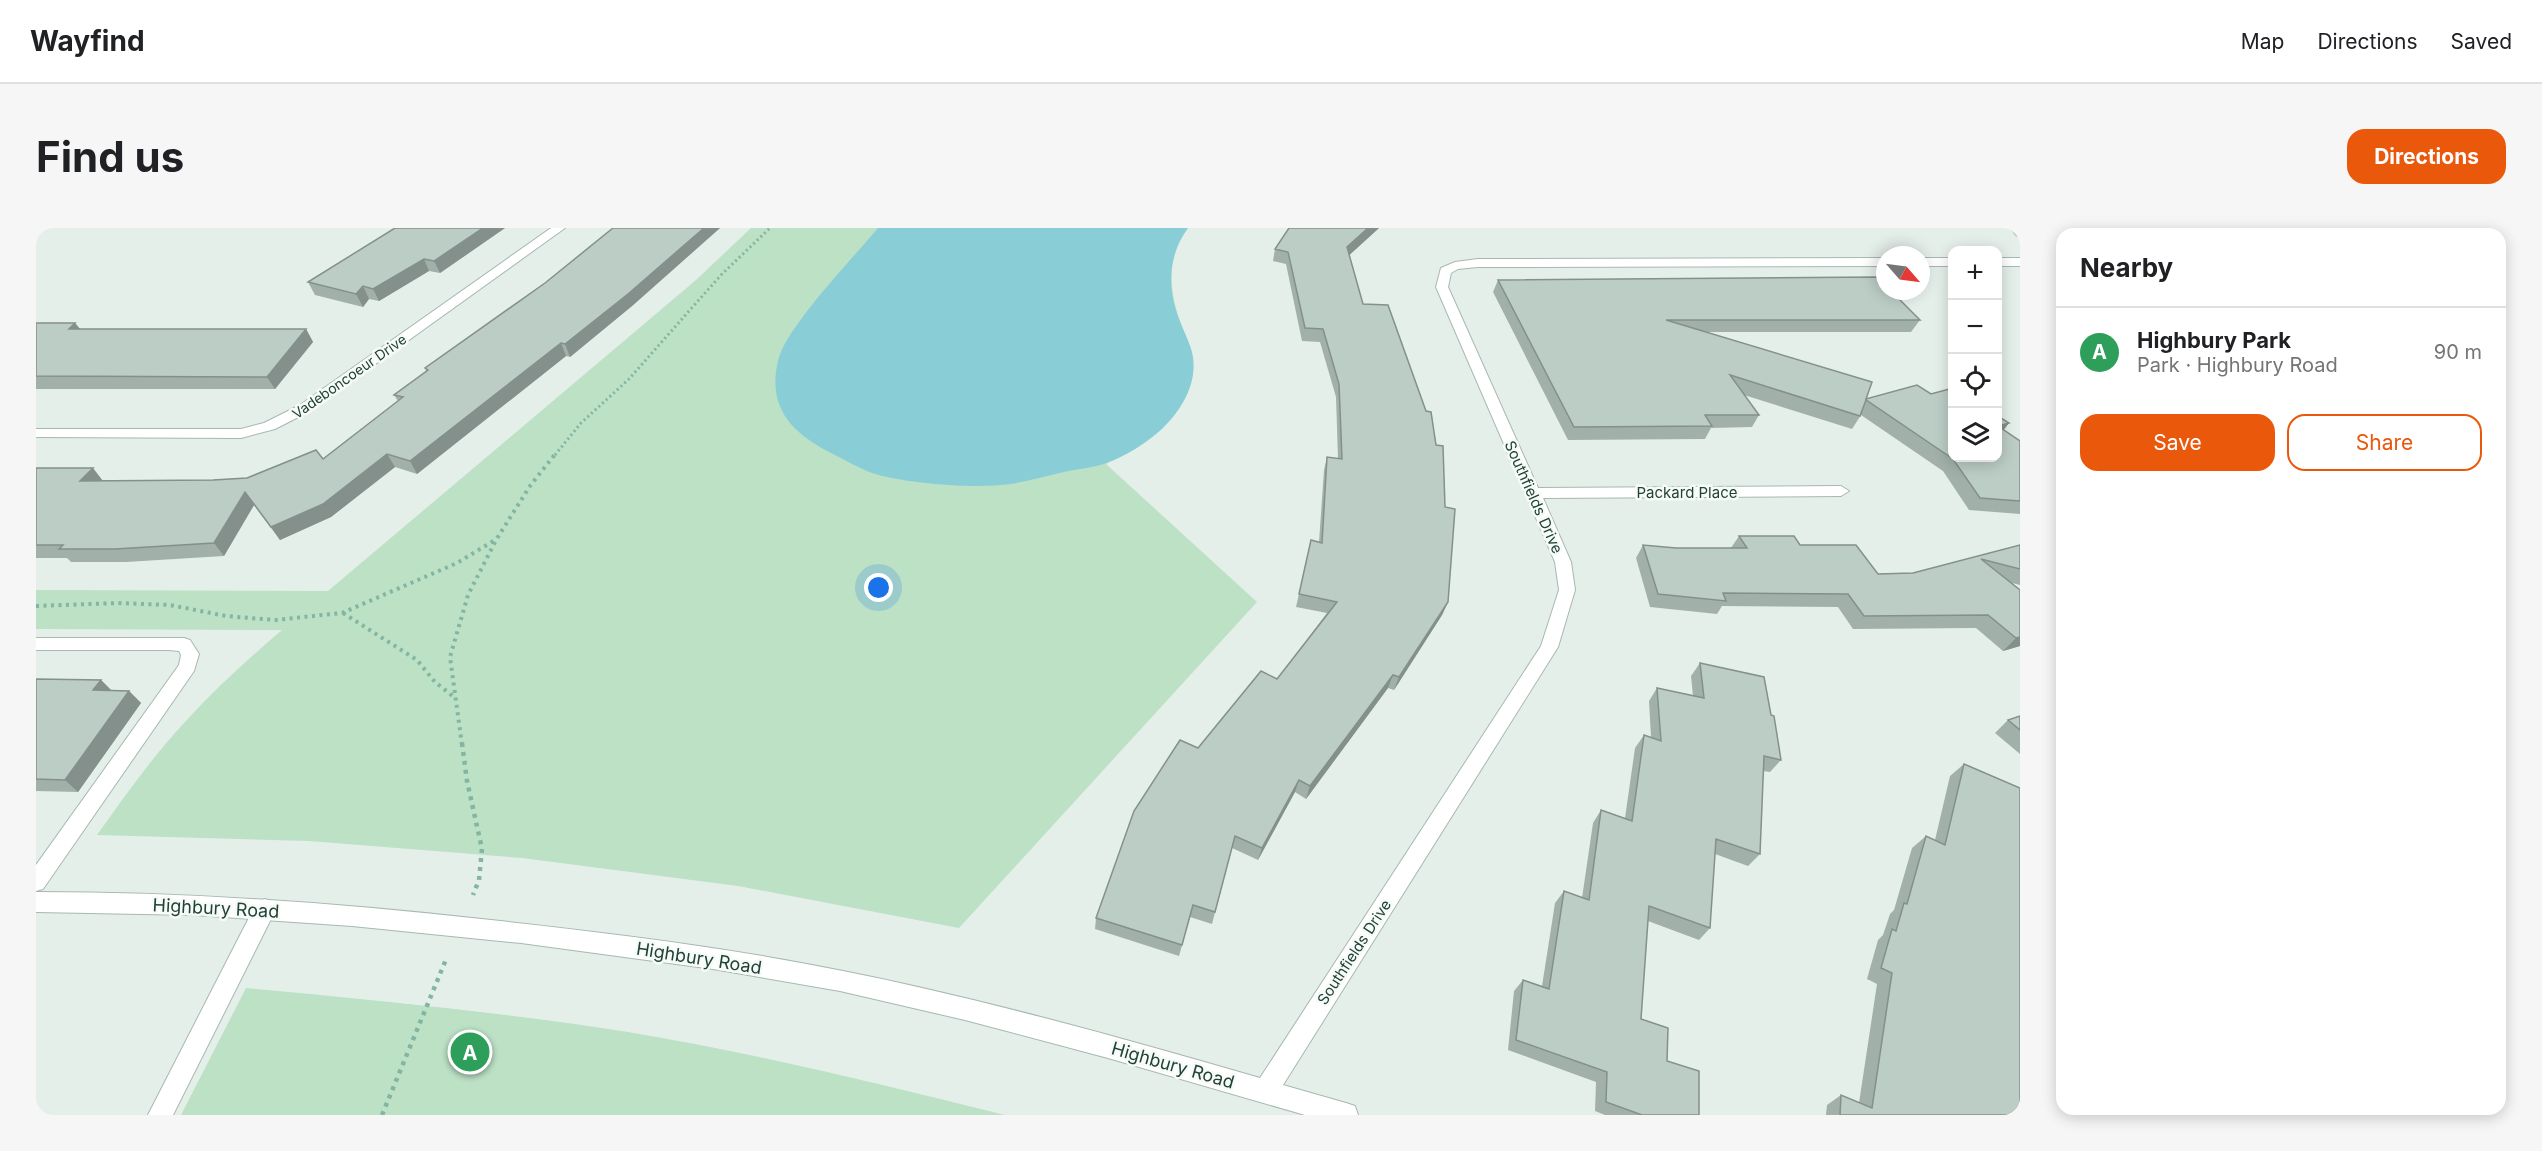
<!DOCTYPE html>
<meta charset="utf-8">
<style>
:root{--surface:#fff;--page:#f6f6f6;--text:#202124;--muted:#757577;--line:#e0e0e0;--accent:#ea580c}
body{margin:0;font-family:Inter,sans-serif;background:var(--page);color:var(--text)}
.controls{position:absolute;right:18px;top:18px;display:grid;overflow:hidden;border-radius:12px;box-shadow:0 3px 15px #0003}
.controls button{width:54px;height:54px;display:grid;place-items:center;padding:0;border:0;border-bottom:2px solid var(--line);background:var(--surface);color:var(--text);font:30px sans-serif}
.compass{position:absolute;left:1840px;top:18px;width:54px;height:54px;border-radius:50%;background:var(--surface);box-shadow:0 3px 15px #0003;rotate:118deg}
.you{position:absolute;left:843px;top:360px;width:21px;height:21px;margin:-15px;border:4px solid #fff;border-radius:50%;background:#1a73e8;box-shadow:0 0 0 9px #1a73e833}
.badge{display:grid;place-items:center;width:39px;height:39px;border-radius:50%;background:var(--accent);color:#fff;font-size:20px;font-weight:700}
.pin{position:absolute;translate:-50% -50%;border:3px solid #fff;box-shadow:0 2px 6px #0006}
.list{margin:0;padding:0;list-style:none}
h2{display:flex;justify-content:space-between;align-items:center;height:78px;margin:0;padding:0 24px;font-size:26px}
h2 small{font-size:20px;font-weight:400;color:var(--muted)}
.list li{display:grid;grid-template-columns:39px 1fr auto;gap:18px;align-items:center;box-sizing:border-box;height:90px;padding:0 24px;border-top:2px solid var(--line)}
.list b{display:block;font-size:22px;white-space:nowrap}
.list p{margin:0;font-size:20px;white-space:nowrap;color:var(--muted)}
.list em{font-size:20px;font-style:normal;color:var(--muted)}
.actions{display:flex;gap:12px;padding:18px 24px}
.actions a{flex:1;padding:14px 0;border:2px solid var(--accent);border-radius:18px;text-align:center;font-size:21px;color:var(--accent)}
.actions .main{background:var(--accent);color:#fff}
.icon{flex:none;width:33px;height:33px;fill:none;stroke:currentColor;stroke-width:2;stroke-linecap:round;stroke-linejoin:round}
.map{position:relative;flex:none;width:1984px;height:887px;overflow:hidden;border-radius:18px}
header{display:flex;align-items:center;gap:36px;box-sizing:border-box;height:84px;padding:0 30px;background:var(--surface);border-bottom:2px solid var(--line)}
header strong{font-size:28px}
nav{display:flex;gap:33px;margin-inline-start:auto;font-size:21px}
.intro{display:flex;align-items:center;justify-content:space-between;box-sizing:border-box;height:144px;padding:0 36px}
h1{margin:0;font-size:42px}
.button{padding:15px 27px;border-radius:18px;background:var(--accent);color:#fff;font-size:21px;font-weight:700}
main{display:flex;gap:36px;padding:0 36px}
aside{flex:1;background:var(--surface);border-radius:18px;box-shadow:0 3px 15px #0003}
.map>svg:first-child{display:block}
.green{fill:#bce1c5}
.water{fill:#89ced7}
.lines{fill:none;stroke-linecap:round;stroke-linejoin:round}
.service-casing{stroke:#a7b8b1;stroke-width:2}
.minor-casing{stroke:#a7b8b1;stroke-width:2}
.tertiary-casing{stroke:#a7b8b1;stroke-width:2}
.path-far2{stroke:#83b5a3;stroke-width:3;stroke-dasharray:2 3;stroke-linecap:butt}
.path-far1{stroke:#83b5a3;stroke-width:4;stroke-dasharray:3 4.5;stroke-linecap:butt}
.path{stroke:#83b5a3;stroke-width:4.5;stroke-dasharray:4 5;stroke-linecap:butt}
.service{fill:#fff;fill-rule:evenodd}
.minor{fill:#fff;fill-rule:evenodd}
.tertiary{fill:#fff;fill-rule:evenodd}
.wall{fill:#a2b0aa}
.shaded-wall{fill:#84908b}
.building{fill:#bccdc6;stroke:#84908b;stroke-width:1.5}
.labels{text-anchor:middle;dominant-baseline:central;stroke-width:5;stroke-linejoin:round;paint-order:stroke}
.far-street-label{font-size:14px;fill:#224238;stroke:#f6fbf8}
.street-label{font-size:15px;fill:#224238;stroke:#f6fbf8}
.near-street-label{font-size:18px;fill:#224238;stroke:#f6fbf8}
</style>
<header>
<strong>Wayfind</strong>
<nav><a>Map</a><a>Directions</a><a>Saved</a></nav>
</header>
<div class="intro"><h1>Find us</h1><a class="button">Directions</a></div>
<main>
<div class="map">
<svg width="1984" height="887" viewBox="0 0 1984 887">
<rect width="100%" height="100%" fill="#e5efea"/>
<g class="green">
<path d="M715 0H1152C1130 29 1133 63 1145 96 1150 110 1157 124 1157 139 1158 162 1143 183 1127 199 1111 216 1089 224 1070 236L1221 374 923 700 702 658 486 630 273 613 61 607C89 568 116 529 149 494 179 461 212 431 246 402L0 401V362L292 363 660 52Z"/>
<path d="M210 760C338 772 466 784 592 804 719 825 844 856 969 887H145Z"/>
</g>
<path class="water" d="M842 0H1152C1134 24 1131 54 1140 82 1144 96 1152 110 1156 124 1163 153 1146 182 1126 201 1110 215 1089 229 1068 236 1055 240 1041 241 1028 244 1011 248 993 253 975 256 939 261 871 256 836 245 822 240 808 231 795 225 756 205 731 180 742 133 749 100 818 29 842 0Z"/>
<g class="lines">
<defs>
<g id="service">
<path d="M0 410H148L154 412 163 426 158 443 7 661 0 663V637L143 437 145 427 143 423 133 422H0Z"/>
<path d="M229 671 237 674 240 681 137 887H112L221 674Z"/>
</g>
<g id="minor">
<path d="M515 0H529L274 183 239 201 205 210 0 209V201H205L228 195 264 177Z"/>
<path d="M1849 30V38L1442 39 1422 41 1415 45 1412 59 1502 260 1805 258 1813 263 1805 268 1507 270 1535 334 1539 362 1522 419 1247 857 1310 875 1319 878 1322 887H1269L1072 830 929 792 804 763 677 741 485 715 316 698 158 687 0 684V664C152 664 303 675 455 692 572 705 690 719 807 743 947 771 1086 810 1224 850L1505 418 1523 362 1519 334 1400 59 1405 40 1419 34 1442 31Z"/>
<rect x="1885" y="30" width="31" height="8"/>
<rect x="1962" y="30" width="22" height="8"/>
</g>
<path id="tertiary" d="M1975 0H1984V9L1980 7Z"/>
</defs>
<use href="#service" class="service-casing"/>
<use href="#minor" class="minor-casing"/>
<use href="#tertiary" class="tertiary-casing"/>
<path class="path-far2" d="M519 227 545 195 593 151 685 47 734 0"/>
<g class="path-far1">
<path d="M0 378 82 375 134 377 190 388 239 392 306 385 421 335 459 312"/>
<path d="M307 385 381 432 399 454 418 469"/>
<path d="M426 517 414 429 432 367 460 312 494 258 520 225"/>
</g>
<g class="path">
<path d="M426 515 431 553 446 621 443 652 437 667"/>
<path d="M346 887 411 729"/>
</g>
<use href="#service" class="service"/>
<use href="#minor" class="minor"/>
<use href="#tertiary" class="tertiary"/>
</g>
<g class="wall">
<path d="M469 0 404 45 393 43 343 73 333 71 327 79 279 67 272 54Z"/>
<path d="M577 0H684L596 78 534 129 530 128 381 246 359 239 295 289 244 312 218 277 188 328 90 334H35L31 330H0V240L67 253 177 252 211 250 287 231 362 173 358 167 390 143 389 140 509 55Z"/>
<path d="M1253 0H1343L1313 27 1412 374 1406 387 1358 462 1352 460 1270 571 1259 564 1222 632 1196 620 1176 696 1154 689 1143 728 1059 701 1060 690 1162 520 1241 451 1291 385 1260 379 1275 312 1283 314 1288 242 1291 229 1302 231 1300 169 1284 114 1266 113 1250 36 1237 33 1239 21Z"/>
<path d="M1462 52 1884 92 1875 104H1671L1830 171 1895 166 1962 188 1973 195 1967 202 1984 213V286L1933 282 1907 243 1825 187 1816 201 1708 167 1723 187 1716 199 1675 200 1669 211 1532 212 1457 64Z"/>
<path d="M0 95H39L44 101H270L277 114 239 161H0Z"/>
<path d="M1703 308 1764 317 1842 346 1877 345 1984 317V357L1976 355 1984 418 1967 423 1940 400 1817 401 1802 379 1686 378 1681 386 1614 379 1600 330 1607 317 1640 320H1695Z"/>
<path d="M1664 435 1735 487 1745 532 1734 544 1727 543 1724 626 1712 638 1679 626 1674 700 1663 712 1612 693 1605 791 1631 833 1663 887H1569L1559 883 1560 854 1472 822 1478 763 1487 752 1506 758 1519 675 1528 663 1546 670 1557 595 1565 582 1589 590 1599 520 1608 507 1615 509 1613 473 1621 460 1657 468 1655 448Z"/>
<path d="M0 451 65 452 76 463H93L105 475 42 564 0 563Z"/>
<path d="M1984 488V526L1959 505 1972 492Z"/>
<path d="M1928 536 1984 887H1790L1791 877 1805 867 1823 875 1841 756 1831 751 1842 712 1847 707 1854 686 1858 682 1876 620 1890 608 1899 612 1914 548Z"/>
</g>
<g class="shaded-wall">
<path d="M447 0H469L404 45 398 33Z"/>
<path d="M668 0H684L596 78 534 129 529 116Z"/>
<path d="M1332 0H1343L1308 32 1311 19Z"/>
<path d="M388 31 393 43 343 73 337 61Z"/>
<path d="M327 58 333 71 327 79 320 66Z"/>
<path d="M39 95 49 107 33 101Z"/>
<path d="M270 101 277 114 239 161 231 149Z"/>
<path d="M525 115 530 128 381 246 374 233Z"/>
<path d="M1973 195 1963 208 1962 199Z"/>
<path d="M351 226 359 239 295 289 244 312 235 299Z"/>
<path d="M57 240 67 253H44Z"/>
<path d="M209 264 218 277 188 328 178 315Z"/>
<path d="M1412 374 1406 387 1358 462 1363 449Z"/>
<path d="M1984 409V418L1967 423 1980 410Z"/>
<path d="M1357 447 1352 460 1270 571 1274 558Z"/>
<path d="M65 452 77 464 57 462Z"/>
<path d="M93 463 105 475 42 564 29 552Z"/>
<path d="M1263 552 1259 564 1222 632 1226 620Z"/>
</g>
<g class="building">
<path d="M359 0H447L398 33 388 31 337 61 327 58 320 66 272 54Z"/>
<path d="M577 0H668L592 66 529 116 525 115 374 233 351 226 287 276 235 299 209 264 178 315 79 321H23L27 317H0V240H57L44 253 177 252 211 250 280 222 287 231 367 169 358 167 392 142 389 140 509 55Z"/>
<path d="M1253 0H1332L1311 19 1327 76 1352 77 1390 183 1395 184 1400 217 1407 218 1409 279 1419 281 1412 374 1363 449 1357 447 1274 558 1263 552 1226 620 1199 608 1179 684 1157 677 1146 717 1060 690 1098 583 1144 512 1162 520 1225 443 1241 451 1301 374 1263 366 1275 312 1286 315 1291 229 1306 231 1303 156 1287 101 1269 100 1252 24 1239 21Z"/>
<path d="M1841 49 1849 57V63H1855L1884 92H1630L1836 154 1830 171 1881 157 1895 166 1917 160V230H1962V188L1973 195 1962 198 1984 213V273L1944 270 1917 231 1830 172 1824 188 1694 147 1723 187H1669L1676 198 1538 199 1462 52Z"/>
<path d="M0 95H39L33 101H270L231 149 0 148Z"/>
<path d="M1703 308H1758L1764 317H1820L1842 346 1877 345 1984 317V341L1945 331 1984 362V409L1980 410 1952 387 1828 388 1812 366 1687 365 1690 373 1622 366 1607 317 1640 320H1711Z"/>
<path d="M1664 435 1728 449 1735 487 1738 488 1745 532 1728 528 1724 626 1680 611 1674 700 1613 678 1605 791 1632 800 1631 833 1663 843V887H1606L1570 874 1571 844 1480 812 1487 752 1513 761 1528 663 1553 672 1565 582 1596 593 1608 507 1625 513 1621 460 1668 470Z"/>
<path d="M0 451 65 452 57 462 93 463 29 552 0 551Z"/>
<path d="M1984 488V502L1972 492Z"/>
<path d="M1928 536 1984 560V887H1804L1805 867 1836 880 1856 745 1845 740 1856 701 1860 703 1868 675 1871 676 1890 608 1909 617Z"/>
</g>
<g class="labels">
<g class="far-street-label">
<text transform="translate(313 148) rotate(-35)">Vadeboncoeur Drive</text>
</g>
<g class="street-label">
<text x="1651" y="264">Packard Place</text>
<text transform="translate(1498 269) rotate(66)">Southfields Drive</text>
<text transform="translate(1318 724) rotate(-57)">Southfields Drive</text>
</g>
<g class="near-street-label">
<text transform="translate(180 680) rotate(3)">Highbury Road</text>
<text transform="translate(663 730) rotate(9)">Highbury Road</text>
<text transform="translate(1137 837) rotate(16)">Highbury Road</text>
</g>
</g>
</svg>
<div class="controls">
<button>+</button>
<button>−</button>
<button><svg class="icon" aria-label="locate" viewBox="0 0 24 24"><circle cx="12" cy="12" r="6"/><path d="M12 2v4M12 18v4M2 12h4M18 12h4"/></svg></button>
<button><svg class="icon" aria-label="layers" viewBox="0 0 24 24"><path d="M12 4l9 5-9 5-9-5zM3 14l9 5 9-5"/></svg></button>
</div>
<svg class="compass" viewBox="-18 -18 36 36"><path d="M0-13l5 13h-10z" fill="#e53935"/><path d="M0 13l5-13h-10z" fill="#757577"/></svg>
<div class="you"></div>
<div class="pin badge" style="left:434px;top:824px;background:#2e9e5b">A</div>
</div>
<aside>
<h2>Nearby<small></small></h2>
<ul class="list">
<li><span class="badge" style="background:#2e9e5b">A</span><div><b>Highbury Park</b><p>Park · Highbury Road</p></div><em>90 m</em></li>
</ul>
<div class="actions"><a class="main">Save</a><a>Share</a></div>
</aside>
</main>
